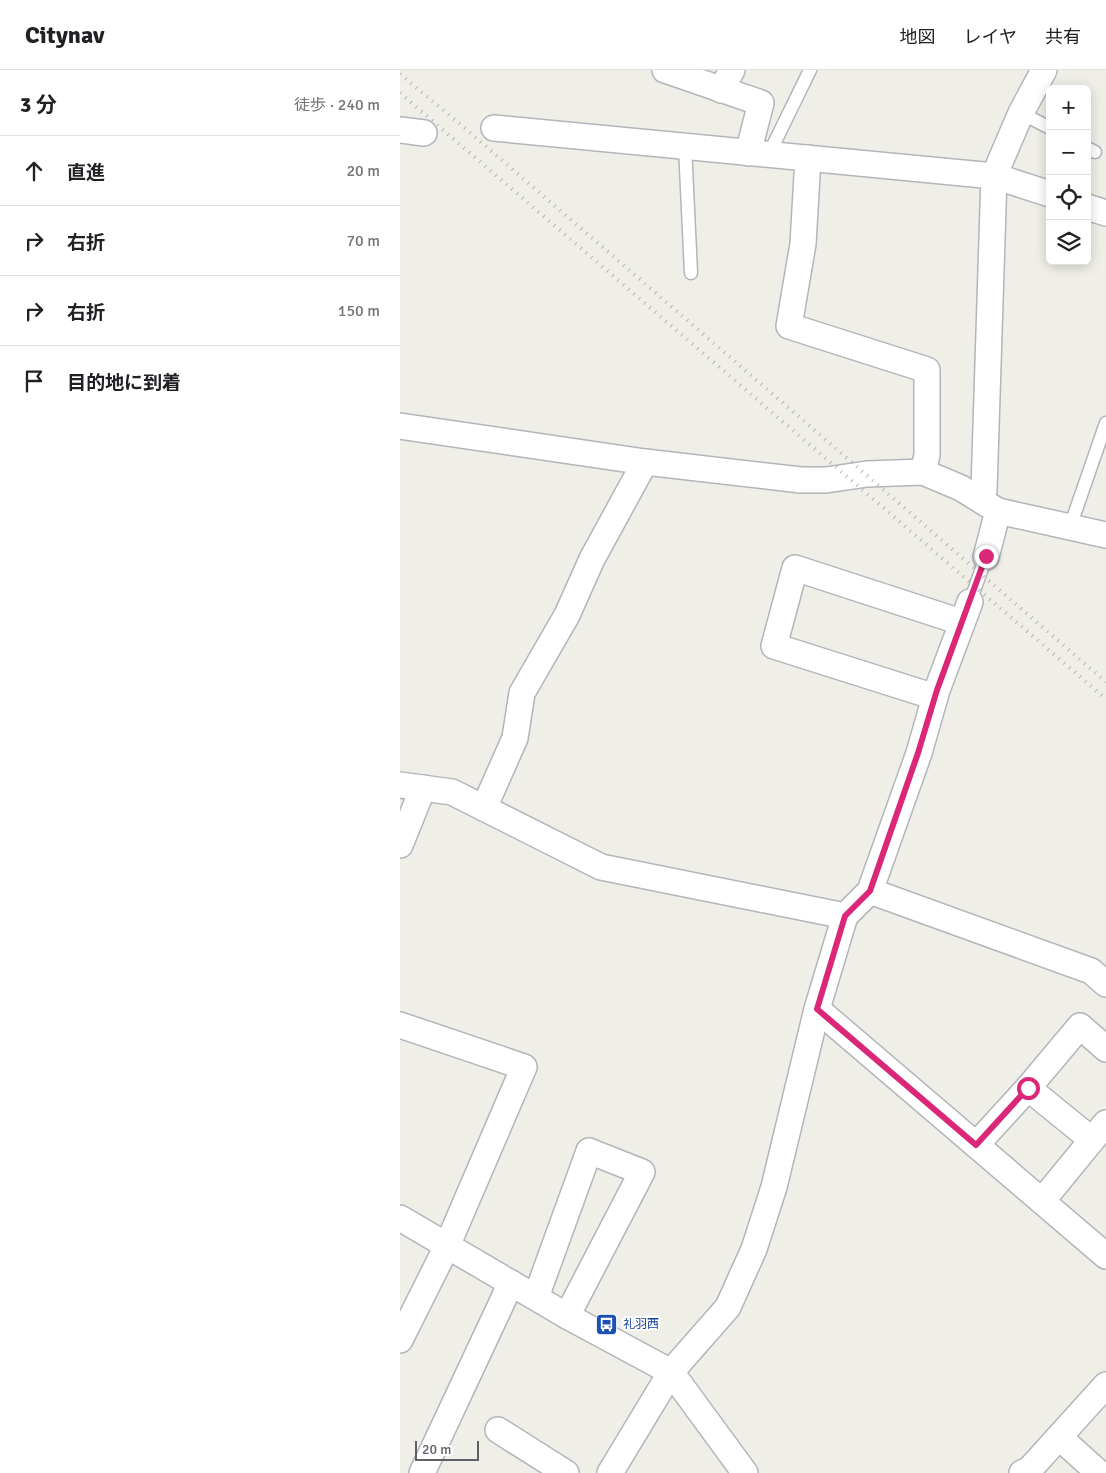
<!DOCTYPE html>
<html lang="ja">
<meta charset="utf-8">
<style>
:root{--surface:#fff;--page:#f6f6f6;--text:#202124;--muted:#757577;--line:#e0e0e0}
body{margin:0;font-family:Signika,"Noto Sans JP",sans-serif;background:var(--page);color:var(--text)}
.controls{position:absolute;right:15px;top:15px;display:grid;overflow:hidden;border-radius:8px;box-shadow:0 2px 12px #0003}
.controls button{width:45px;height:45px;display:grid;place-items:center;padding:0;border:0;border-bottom:1px solid var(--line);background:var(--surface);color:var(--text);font:25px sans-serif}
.scale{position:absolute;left:15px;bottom:12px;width:64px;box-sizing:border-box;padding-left:5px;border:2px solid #5e6065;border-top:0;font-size:14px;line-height:18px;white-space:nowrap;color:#5e6065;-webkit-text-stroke:4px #fff;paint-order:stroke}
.stop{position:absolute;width:15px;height:15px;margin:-11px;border:4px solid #db2777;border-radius:50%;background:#fff}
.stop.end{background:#db2777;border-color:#fff;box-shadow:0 1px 5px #0008}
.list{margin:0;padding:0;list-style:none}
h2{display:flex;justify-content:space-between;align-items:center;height:65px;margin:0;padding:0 20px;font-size:21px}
h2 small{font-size:16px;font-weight:400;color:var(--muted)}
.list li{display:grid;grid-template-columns:32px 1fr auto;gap:15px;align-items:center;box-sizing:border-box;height:70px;padding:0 20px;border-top:1px solid var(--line)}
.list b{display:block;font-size:19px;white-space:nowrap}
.list em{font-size:16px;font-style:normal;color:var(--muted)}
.icon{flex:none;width:28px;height:28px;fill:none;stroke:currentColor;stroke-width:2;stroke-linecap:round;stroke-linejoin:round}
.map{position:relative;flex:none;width:706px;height:1403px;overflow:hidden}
header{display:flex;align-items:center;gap:30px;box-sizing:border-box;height:70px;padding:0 25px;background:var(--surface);border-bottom:1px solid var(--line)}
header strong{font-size:24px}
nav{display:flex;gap:28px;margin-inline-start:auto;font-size:18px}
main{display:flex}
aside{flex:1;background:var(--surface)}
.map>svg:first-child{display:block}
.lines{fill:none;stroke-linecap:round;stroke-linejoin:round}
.lane-casing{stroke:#b4b5ba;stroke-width:15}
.street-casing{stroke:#b4b5ba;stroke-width:28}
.lane{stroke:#fff;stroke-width:12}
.street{stroke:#fff;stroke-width:25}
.rail{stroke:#b4b4b5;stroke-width:4;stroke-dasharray:1 6;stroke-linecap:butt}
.route{stroke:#db2777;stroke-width:6}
.labels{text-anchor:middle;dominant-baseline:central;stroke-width:4;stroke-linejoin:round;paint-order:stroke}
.transit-label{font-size:12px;fill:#164399;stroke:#fff;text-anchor:start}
</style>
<header>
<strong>Citynav</strong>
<nav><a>地図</a><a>レイヤ</a><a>共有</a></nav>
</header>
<main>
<aside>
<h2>3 分<small>徒歩 · 240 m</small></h2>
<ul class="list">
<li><svg class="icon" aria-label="ahead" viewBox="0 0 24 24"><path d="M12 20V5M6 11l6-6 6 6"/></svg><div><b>直進</b></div><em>20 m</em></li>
<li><svg class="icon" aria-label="right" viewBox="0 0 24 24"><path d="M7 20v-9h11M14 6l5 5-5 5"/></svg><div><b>右折</b></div><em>70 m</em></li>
<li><svg class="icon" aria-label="right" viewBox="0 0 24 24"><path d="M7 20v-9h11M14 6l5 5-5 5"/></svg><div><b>右折</b></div><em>150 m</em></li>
<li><svg class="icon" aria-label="arrive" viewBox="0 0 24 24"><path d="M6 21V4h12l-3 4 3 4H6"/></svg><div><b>目的地に到着</b></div></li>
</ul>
</aside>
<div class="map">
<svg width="706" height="1403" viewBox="0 0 706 1403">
<rect width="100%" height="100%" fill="#efeee7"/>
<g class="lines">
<defs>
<g id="lane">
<path d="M621 43 650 58"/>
<path d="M285 76 291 203"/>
<path d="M687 78 695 82"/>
<path d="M369 84 410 0"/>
<path d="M670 457 706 353"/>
<path d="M570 532 586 487"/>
</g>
<g id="street">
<path d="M265 0 361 33 348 83"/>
<path d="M321 20 332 0"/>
<path d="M94 58 594 106 650 124"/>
<path d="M0 60 24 63"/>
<path d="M408 88 403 174 389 256 527 300V385L523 402"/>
<path d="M687 137 706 143"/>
<path d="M0 356 245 392 401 410H426L467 404 523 402 561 418 598 441 706 465"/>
<path d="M580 428 584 420 594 106 621 43 644 0"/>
<path d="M586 487 598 441"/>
<path d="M535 627 374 576 395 498 561 552"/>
<path d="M0 715 52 722 201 797 445 846"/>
<path d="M84 738 115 668 122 623 167 545 192 489 245 392"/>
<path d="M0 775 23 718"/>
<path d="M470 821 691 901 706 914"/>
<path d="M417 939 706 1186"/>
<path d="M0 955 124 997 47 1176 0 1270"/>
<path d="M692 1070 628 1018 680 956 706 979"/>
<path d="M576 1075 628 1018"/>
<path d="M642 1131 706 1053"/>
<path d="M0 1148 167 1246 271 1302 345 1403"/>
<path d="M136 1227 189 1081 242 1102 167 1246"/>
<path d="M98 1360 166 1403"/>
<path d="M659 1367 699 1403"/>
<path d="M22 1403 111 1213"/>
<path d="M210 1403 271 1302 328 1237 354 1179 374 1117 417 939 445 846 470 821 519 683 537 620 570 532"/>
<path d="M622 1403 630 1399 706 1315"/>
</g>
</defs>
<use href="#lane" class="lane-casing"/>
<use href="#street" class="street-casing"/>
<use href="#lane" class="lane"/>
<use href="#street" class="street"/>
<g class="rail">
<path d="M0 4 67 60 706 612"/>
<path d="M0 23 706 629"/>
</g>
</g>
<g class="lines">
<path class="route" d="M586 486 537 620 518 683 470 821 445 846 417 939 576 1075 628 1018"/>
</g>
<defs>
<symbol id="bus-square" viewBox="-11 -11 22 22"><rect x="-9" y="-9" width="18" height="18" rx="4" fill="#1a4fb4" stroke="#fff"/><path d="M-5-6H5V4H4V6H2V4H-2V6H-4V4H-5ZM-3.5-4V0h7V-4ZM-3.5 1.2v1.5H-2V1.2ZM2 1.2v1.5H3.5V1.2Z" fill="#fff"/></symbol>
</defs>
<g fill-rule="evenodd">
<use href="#bus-square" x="194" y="1242" width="25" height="25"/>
</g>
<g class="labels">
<g class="transit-label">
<text x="223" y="1254">礼羽西</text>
</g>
</g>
</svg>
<div class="controls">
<button>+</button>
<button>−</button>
<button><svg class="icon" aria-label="locate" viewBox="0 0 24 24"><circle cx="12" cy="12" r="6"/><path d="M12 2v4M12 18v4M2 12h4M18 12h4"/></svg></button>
<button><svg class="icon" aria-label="layers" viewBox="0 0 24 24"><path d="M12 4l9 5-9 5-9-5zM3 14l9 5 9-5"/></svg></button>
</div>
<div class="scale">20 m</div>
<div class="stop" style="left:628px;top:1018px"></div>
<div class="stop end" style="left:586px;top:486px"></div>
</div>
</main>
